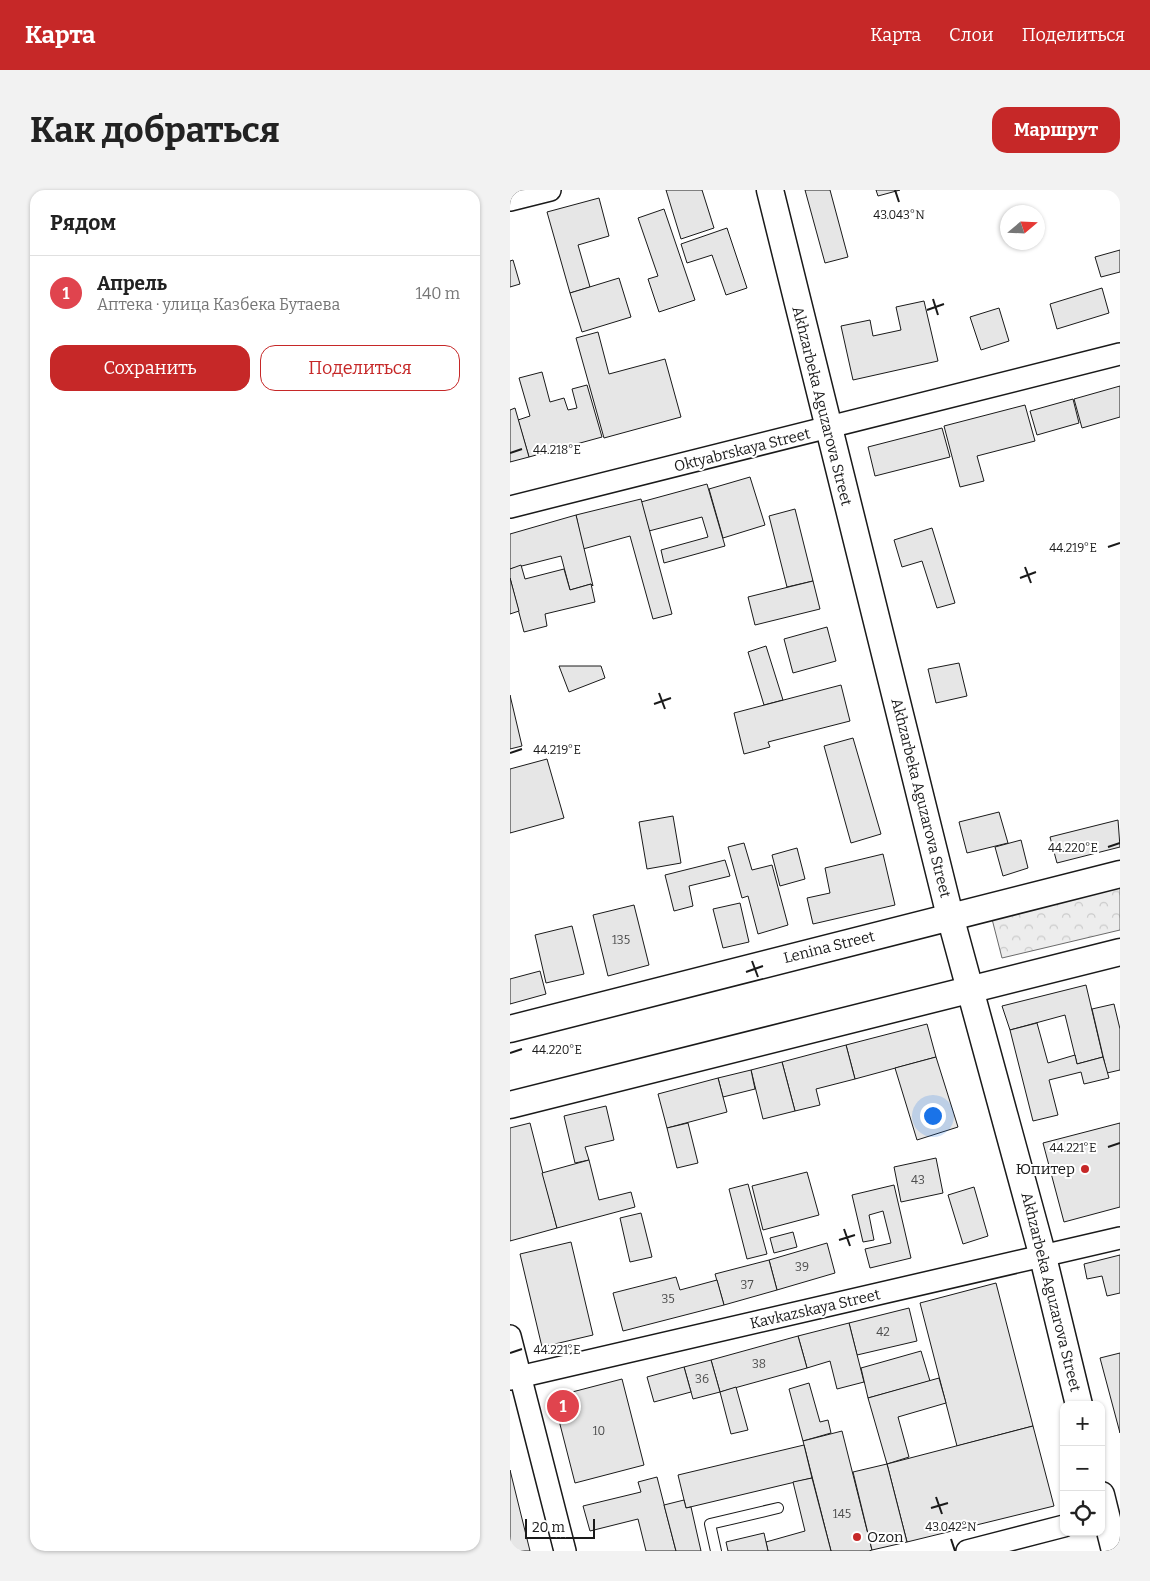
<!DOCTYPE html>
<html lang="ru">
<meta charset="utf-8">
<style>
:root{--surface:#fff;--page:#f2f2f2;--text:#222;--muted:#767676;--line:#e0e0e0;--accent:#c62828}
body{margin:0;font-family:Bitter,serif;background:var(--page);color:var(--text)}
.controls{position:absolute;right:15px;bottom:15px;display:grid;overflow:hidden;border-radius:10px;box-shadow:0 1px 4px #0004}
.controls button{width:45px;height:45px;display:grid;place-items:center;padding:0;border:0;border-bottom:1px solid var(--line);background:var(--surface);color:var(--text);font:25px sans-serif}
.compass{position:absolute;left:490px;top:15px;width:45px;height:45px;border-radius:50%;background:var(--surface);box-shadow:0 1px 4px #0004;rotate:71deg}
.scale{position:absolute;left:15px;bottom:12px;width:70px;box-sizing:border-box;padding-left:5px;border:2px solid #1a1a1a;border-top:0;font-size:14px;line-height:18px;white-space:nowrap;color:#1a1a1a;-webkit-text-stroke:4px #fff;paint-order:stroke}
.you{position:absolute;left:422px;top:925px;width:18px;height:18px;margin:-12px;border:4px solid #fff;border-radius:50%;background:#1a73e8;box-shadow:0 0 0 8px #1a73e833}
.badge{display:grid;place-items:center;width:32px;height:32px;border-radius:50%;background:var(--accent);color:#fff;font-size:16px;font-weight:700}
.pin{position:absolute;translate:-50% -50%;border:2px solid #fff;box-shadow:0 1px 5px #0006}
.list{margin:0;padding:0;list-style:none}
h2{display:flex;justify-content:space-between;align-items:center;height:65px;margin:0;padding:0 20px;font-size:21px}
h2 small{font-size:16px;font-weight:400;color:var(--muted)}
.list li{display:grid;grid-template-columns:32px 1fr auto;gap:15px;align-items:center;box-sizing:border-box;height:75px;padding:0 20px;border-top:1px solid var(--line)}
.list b{display:block;font-size:19px;white-space:nowrap}
.list p{margin:0;font-size:16px;white-space:nowrap;color:var(--muted)}
.list em{font-size:16px;font-style:normal;color:var(--muted)}
.actions{display:flex;gap:10px;padding:15px 20px}
.actions a{flex:1;padding:11px 0;border:1px solid var(--accent);border-radius:15px;text-align:center;font-size:18px;color:var(--accent)}
.actions .main{background:var(--accent);color:#fff}
.icon{flex:none;width:28px;height:28px;fill:none;stroke:currentColor;stroke-width:2;stroke-linecap:round;stroke-linejoin:round}
.map{position:relative;flex:none;width:610px;height:1361px;overflow:hidden;border-radius:15px}
header{display:flex;align-items:center;gap:30px;box-sizing:border-box;height:70px;padding:0 25px;background:var(--accent);color:#fff}
header strong{font-size:24px}
nav{display:flex;gap:28px;margin-inline-start:auto;font-size:18px}
.intro{display:flex;align-items:center;justify-content:space-between;box-sizing:border-box;height:120px;padding:0 30px}
h1{margin:0;font-size:35px}
.button{padding:12px 22px;border-radius:15px;background:var(--accent);color:#fff;font-size:18px;font-weight:700}
main{display:flex;gap:30px;padding:0 30px}
aside{flex:1;background:var(--surface);border-radius:15px;box-shadow:0 1px 4px #0004}
.map>svg:first-child{display:block}
.forest{fill:url(#forest-crowns);stroke:#6a6a6a}
.building{fill:#e6e6e6;stroke:#1a1a1a}
.lines{fill:none;stroke-linecap:round;stroke-linejoin:round}
.service-casing{stroke:#1a1a1a;stroke-width:12}
.minor-casing{stroke:#1a1a1a;stroke-width:24}
.tertiary-casing{stroke:#1a1a1a;stroke-width:29}
.service{stroke:#fff;stroke-width:10}
.minor{stroke:#fff;stroke-width:21}
.tertiary{stroke:#fff;stroke-width:26}
.ticks{fill:none;stroke:#1a1a1a;stroke-width:2}
.poi-dot{fill:#c62828;stroke:#fff;stroke-width:2}
.labels{text-anchor:middle;dominant-baseline:central;stroke-width:4;stroke-linejoin:round;paint-order:stroke}
.number-label{font-size:12px;fill:#4d4d4d}
.street-label{font-size:15px;fill:#1a1a1a;stroke:#fff}
.poi-label{font-size:15px;fill:#1a1a1a;stroke:#fff;text-anchor:end}
.ticks-label{font-size:12px;text-anchor:middle;fill:#1a1a1a;stroke:#fff;stroke-width:4;stroke-linejoin:round;paint-order:stroke}
</style>
<header>
<strong>Карта</strong>
<nav><a>Карта</a><a>Слои</a><a>Поделиться</a></nav>
</header>
<div class="intro"><h1>Как добраться</h1><a class="button">Маршрут</a></div>
<main>
<aside>
<h2>Рядом<small></small></h2>
<ul class="list">
<li><span class="badge" style="background:#e0444e">1</span><div><b>Апрель</b><p>Аптека · улица Казбека Бутаева</p></div><em>140 m</em></li>
</ul>
<div class="actions"><a class="main">Сохранить</a><a>Поделиться</a></div>
</aside>
<div class="map">
<svg width="610" height="1361" viewBox="0 0 610 1361">
<defs>
<pattern id="forest-crowns" width="20" height="18" patternUnits="userSpaceOnUse" patternTransform="scale(1.25)"><rect width="20" height="18" fill="#ededed"/><path d="M2 6a3 3 0 1 1 6 0M12 15a3 3 0 1 1 6 0" fill="none" stroke="#cbcbcb"/></pattern>
</defs>
<rect width="100%" height="100%" fill="#fff"/>
<path class="forest" d="M610 698V740L492 768 482 729Z"/>
<g class="building">
<path d="M156 0H192L204 38 171 49Z"/>
<path d="M295 0H320L338 67 315 73Z"/>
<path d="M366 0H390L368 6Z"/>
<path d="M89 8 99 46 68 55 80 97 60 103 37 22Z"/>
<path d="M154 19 185 110 149 122 138 89 148 86 128 28Z"/>
<path d="M217 38 237 98 216 105 202 65 177 73 171 54Z"/>
<path d="M610 60V82L591 87 585 67Z"/>
<path d="M3 70 10 94 0 97V71Z"/>
<path d="M109 88 121 127 72 142 60 103Z"/>
<path d="M592 98 599 123 547 139 540 114Z"/>
<path d="M414 111 428 171 343 190 331 136 360 130 363 146 391 140 386 117Z"/>
<path d="M489 118 499 151 471 160 460 127Z"/>
<path d="M88 142 99 184 155 169 171 227 94 248 66 148Z"/>
<path d="M32 182 40 212 54 208 58 220 67 218 62 199 77 195 92 247 19 267 8 230 20 226 9 188Z"/>
<path d="M610 196V227L572 238 564 209Z"/>
<path d="M563 209 569 233 527 245 520 221Z"/>
<path d="M515 215 525 251 467 266 474 291 450 297 434 236Z"/>
<path d="M5 218 19 267 0 272V220Z"/>
<path d="M432 238 440 267 365 286 358 257Z"/>
<path d="M240 287 255 335 213 348 199 299Z"/>
<path d="M197 294 215 356 154 373 151 360 198 347 192 327 139 341 131 312Z"/>
<path d="M131 309 162 424 143 429 120 346 73 359 66 325Z"/>
<path d="M285 319 303 391 277 397 259 326Z"/>
<path d="M66 325 83 396 81 394 60 400 51 366 0 379V344Z"/>
<path d="M422 338 445 413 427 418 412 371 392 377 384 350Z"/>
<path d="M11 375 15 389 54 379 60 400 81 394 85 412 35 424 37 436 14 442 0 388V379Z"/>
<path d="M0 388 9 421 0 424Z"/>
<path d="M303 391 310 419 245 435 238 407Z"/>
<path d="M317 437 326 471 283 483 274 449Z"/>
<path d="M256 456 273 510 254 515 238 462Z"/>
<path d="M449 473 457 506 426 513 418 479Z"/>
<path d="M49 476H91L95 488 59 502Z"/>
<path d="M331 495 340 531 258 552 260 557 234 564 224 523Z"/>
<path d="M0 505 12 556 0 559Z"/>
<path d="M343 548 371 644 341 653 314 556Z"/>
<path d="M37 569 54 628 0 643V579Z"/>
<path d="M489 622 498 653 457 663 449 632Z"/>
<path d="M163 626 171 673 137 679 129 632Z"/>
<path d="M608 630 610 657 547 673 540 647Z"/>
<path d="M511 650 518 678 493 686 485 657Z"/>
<path d="M234 653 242 680 262 675 278 735 248 744 238 706 232 708 218 657Z"/>
<path d="M287 658 295 689 270 696 262 665Z"/>
<path d="M373 664 385 715 303 734 297 708 320 703 315 678Z"/>
<path d="M215 670 220 686 179 696 183 716 164 721 155 685Z"/>
<path d="M230 713 239 752 213 758 203 719Z"/>
<path d="M124 715 139 775 98 786 83 725Z"/>
<path d="M62 736 74 784 36 793 25 745Z"/>
<path d="M30 781 36 804 0 814V789Z"/>
<path d="M576 795 593 867 567 874 555 825 500 840 492 816Z"/>
<path d="M604 814 610 839V880L597 883 582 819Z"/>
<path d="M527 833 538 873 565 865 567 874 593 867 599 888 574 894 571 882 539 890 548 925 523 931 500 840Z"/>
<path d="M417 834 426 867 345 889 336 855Z"/>
<path d="M336 855 345 889 306 899 310 915 285 921 272 872Z"/>
<path d="M426 867 448 937 407 950 385 878Z"/>
<path d="M272 872 285 921 253 929 241 880Z"/>
<path d="M241 880 245 899 213 907 208 888Z"/>
<path d="M208 888 217 922 157 938 148 904Z"/>
<path d="M96 916 104 950 75 957 79 970 65 973 54 926Z"/>
<path d="M20 933 47 1038 0 1051V938Z"/>
<path d="M178 933 188 973 167 978 157 938Z"/>
<path d="M610 933V1017L554 1032 533 953Z"/>
<path d="M426 968 433 1003 391 1012 384 977Z"/>
<path d="M79 970 89 1010 121 1002 125 1017 47 1038 32 983Z"/>
<path d="M297 982 309 1025 253 1040 242 996Z"/>
<path d="M238 994 257 1064 237 1069 219 999Z"/>
<path d="M384 995 401 1068 360 1078 355 1059 381 1053 373 1021 359 1025 364 1050 353 1052 342 1005Z"/>
<path d="M464 997 478 1046 453 1054 438 1005Z"/>
<path d="M131 1023 142 1067 120 1072 110 1028Z"/>
<path d="M283 1042 287 1057 264 1063 260 1048Z"/>
<path d="M61 1052 83 1145 32 1157 10 1064Z"/>
<path d="M317 1053 325 1083 267 1100 259 1070Z"/>
<path d="M610 1065V1103L597 1106 592 1086 577 1089 574 1074Z"/>
<path d="M259 1070 267 1100 214 1115 205 1084Z"/>
<path d="M166 1087 170 1100 207 1090 214 1115 113 1141 103 1103Z"/>
<path d="M486 1093 523 1236 447 1256 410 1113Z"/>
<path d="M399 1118 407 1151 347 1165 339 1133Z"/>
<path d="M339 1133 354 1192 327 1199 320 1171 297 1178 288 1146Z"/>
<path d="M288 1146 297 1178 210 1202 201 1170Z"/>
<path d="M411 1161 420 1191 358 1208 351 1178Z"/>
<path d="M610 1163V1243L590 1168Z"/>
<path d="M201 1170 210 1202 183 1209 174 1177Z"/>
<path d="M174 1177 181 1202 144 1212 137 1187Z"/>
<path d="M429 1188 436 1213 388 1227 399 1267 377 1274 358 1208Z"/>
<path d="M112 1189 134 1275 65 1293 43 1207Z"/>
<path d="M299 1193 310 1232 318 1230 321 1243 293 1251 279 1199Z"/>
<path d="M226 1197 238 1240 221 1244 210 1202Z"/>
<path d="M523 1236 544 1316 397 1352 377 1274Z"/>
<path d="M332 1241 362 1360 359 1361H321L293 1251Z"/>
<path d="M294 1255 302 1288 176 1318 168 1285Z"/>
<path d="M377 1274 397 1352 362 1360 343 1282Z"/>
<path d="M0 1280 20 1361H0Z"/>
<path d="M147 1287 166 1361H136L128 1329 80 1341 73 1316 131 1302 128 1292Z"/>
<path d="M302 1288 321 1361H258L256 1352 295 1341 283 1292Z"/>
<path d="M174 1310 176 1318 181 1317 191 1361H166L154 1315Z"/>
<path d="M254 1343 258 1361H218L216 1352Z"/>
</g>
<g class="lines">
<defs>
<path id="service" d="M206 1361 200 1334 268 1318"/>
<g id="minor">
<path d="M0 10 40 0"/>
<path d="M0 317 610 164"/>
<path d="M0 1146 55 1361"/>
<path d="M0 1189 610 1048"/>
<path d="M457 1361 554 1336"/>
</g>
<g id="tertiary">
<path d="M260 0 440 726 533 1067 569 1215"/>
<path d="M0 839 610 684"/>
<path d="M0 915 610 762"/>
<path d="M591 1305 605 1361"/>
</g>
</defs>
<use href="#service" class="service-casing"/>
<use href="#minor" class="minor-casing"/>
<use href="#tertiary" class="tertiary-casing"/>
<use href="#service" class="service"/>
<use href="#minor" class="minor"/>
<use href="#tertiary" class="tertiary"/>
</g>
<path class="ticks" d="M385 0 389 12M423 109 428 125M417 120 434 114M0 263 12 259M598 357 610 353M515 377 521 393M510 388 526 382M149 503 155 519M144 514 161 508M0 563 12 559M598 657 610 653M242 771 248 787M236 782 253 776M0 863 12 859M598 957 610 953M334 1039 340 1056M329 1050 345 1045M0 1163 12 1159M426 1307 432 1324M421 1318 438 1313M441 1349 445 1361"/>
<g class="poi-dot">
<circle cx="575" cy="979" r="5"/>
<circle cx="347" cy="1347" r="5"/>
</g>
<g class="labels">
<g class="number-label">
<text x="111" y="750">135</text>
<text x="408" y="990">43</text>
<text x="292" y="1077">39</text>
<text x="237" y="1095">37</text>
<text x="158" y="1109">35</text>
<text x="373" y="1142">42</text>
<text x="249" y="1174">38</text>
<text x="192" y="1189">36</text>
<text x="89" y="1241">10</text>
<text x="332" y="1324">145</text>
</g>
<g class="street-label">
<text transform="translate(312 216) rotate(76)">Akhzarbeka Aguzarova Street</text>
<text transform="translate(232 260) rotate(-14)">Oktyabrskaya Street</text>
<text transform="translate(411 608) rotate(76)">Akhzarbeka Aguzarova Street</text>
<text transform="translate(319 757) rotate(-14)">Lenina Street</text>
<text transform="translate(541 1102) rotate(76)">Akhzarbeka Aguzarova Street</text>
<text transform="translate(305 1119) rotate(-13)">Kavkazskaya Street</text>
</g>
<g class="poi-label">
<text x="565" y="979">Юпитер</text>
<text x="357" y="1347" text-anchor="start">Ozon</text>
</g>
</g>
<g class="ticks-label">
<text x="389" y="29">43.043°N</text>
<text x="47" y="264">44.218°E</text>
<text x="563" y="362">44.219°E</text>
<text x="47" y="564">44.219°E</text>
<text x="563" y="662">44.220°E</text>
<text x="47" y="864">44.220°E</text>
<text x="563" y="962">44.221°E</text>
<text x="47" y="1164">44.221°E</text>
<text x="441" y="1341">43.042°N</text>
</g>
</svg>
<div class="controls">
<button>+</button>
<button>−</button>
<button><svg class="icon" aria-label="locate" viewBox="0 0 24 24"><circle cx="12" cy="12" r="6"/><path d="M12 2v4M12 18v4M2 12h4M18 12h4"/></svg></button>
</div>
<svg class="compass" viewBox="-18 -18 36 36"><path d="M0-13l5 13h-10z" fill="#e53935"/><path d="M0 13l5-13h-10z" fill="#767676"/></svg>
<div class="scale">20 m</div>
<div class="you"></div>
<div class="pin badge" style="left:53px;top:1216px;background:#e0444e">1</div>
</div>
</main>
